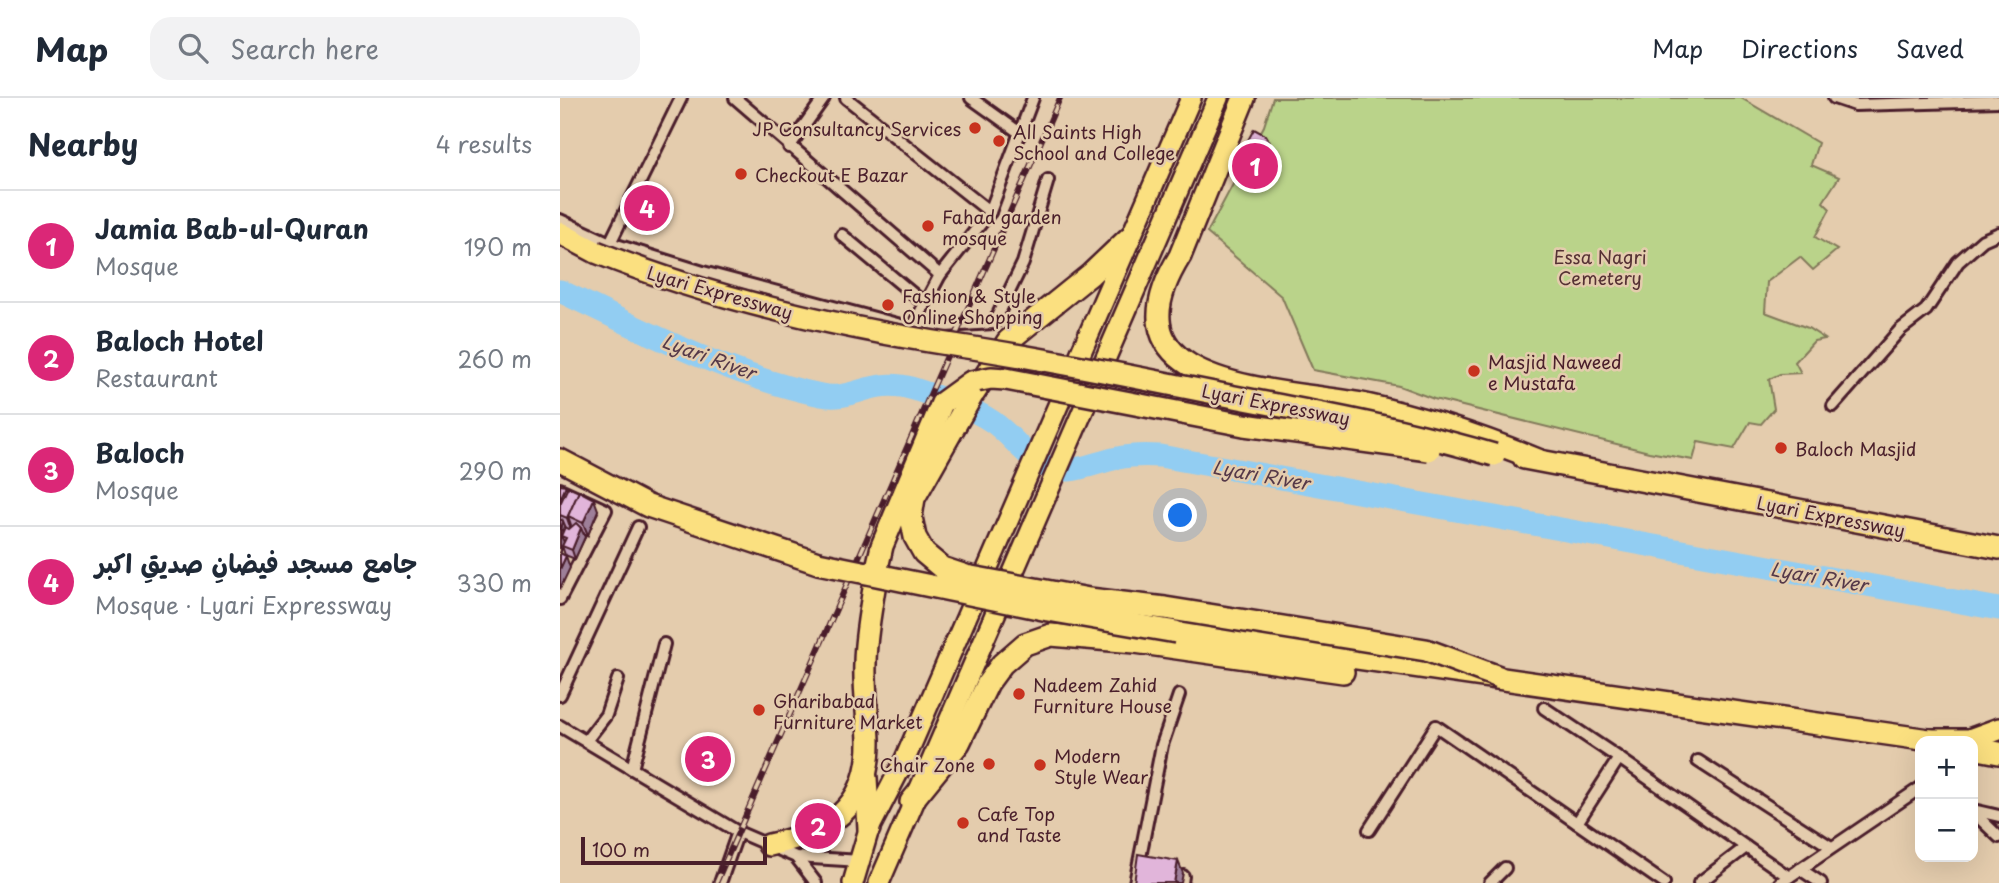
<!DOCTYPE html>
<meta charset="utf-8">
<style>
:root{--surface:#fff;--page:#f2f2f3;--text:#1f2937;--muted:#747a83;--line:#e0e1e3;--accent:#db2777}
body{margin:0;font-family:"Playpen Sans","Playpen Sans Arabic",sans-serif;background:var(--page);color:var(--text)}
.controls{position:absolute;right:21px;bottom:21px;display:grid;overflow:hidden;border-radius:14px;box-shadow:0 7px 28px #0002}
.controls button{width:63px;height:63px;display:grid;place-items:center;padding:0;border:0;border-bottom:2px solid var(--line);background:var(--surface);color:var(--text);font:35px sans-serif}
.scale{position:absolute;left:21px;bottom:18px;width:186px;box-sizing:border-box;padding-left:7px;border:4px solid #4a1f2b;border-top:0;font-size:19px;line-height:24px;white-space:nowrap;color:#4a1f2b;-webkit-text-stroke:5px #e4ccad;paint-order:stroke}
.you{position:absolute;left:621px;top:418px;width:24px;height:24px;margin:-18px;border:5px solid #fff;border-radius:50%;background:#1a73e8;box-shadow:0 0 0 10px #1a73e833}
.badge{display:grid;place-items:center;width:46px;height:46px;border-radius:50%;background:var(--accent);color:#fff;font-size:23px;font-weight:700}
.pin{position:absolute;translate:-50% -50%;border:4px solid #fff;box-shadow:0 2px 7px #0006}
.list{margin:0;padding:0;list-style:none}
h2{display:flex;justify-content:space-between;align-items:center;height:91px;margin:0;padding:0 28px;font-size:30px}
h2 small{font-size:23px;font-weight:400;color:var(--muted)}
.list li{display:grid;grid-template-columns:46px 1fr auto;gap:21px;align-items:center;box-sizing:border-box;height:112px;padding:0 28px;border-top:2px solid var(--line)}
.list b{display:block;font-size:26px;white-space:nowrap}
.list p{margin:0;font-size:23px;white-space:nowrap;color:var(--muted)}
.list em{font-size:23px;font-style:normal;color:var(--muted)}
.icon{flex:none;width:38px;height:38px;fill:none;stroke:currentColor;stroke-width:2;stroke-linecap:round;stroke-linejoin:round}
.map{position:relative;flex:none;width:1439px;height:785px;overflow:hidden}
header{display:flex;align-items:center;gap:42px;box-sizing:border-box;height:98px;padding:0 35px;background:var(--surface);border-bottom:2px solid var(--line)}
header strong{font-size:33px}
nav{display:flex;gap:38px;margin-inline-start:auto;font-size:24px}
.search{width:490px;height:63px;background:var(--page);display:flex;align-items:center;gap:18px;box-sizing:border-box;padding:0 24px;border-radius:21px;color:var(--muted);font-size:26px}
main{display:flex}
aside{flex:1;background:var(--surface)}
.map>svg:first-child{display:block}
.green{fill:#bad38a;stroke:#82795a;stroke-width:2}
.lines{fill:none;stroke-linecap:round;stroke-linejoin:round}
.river{stroke:#92cdf2;stroke-width:23}
.minor-casing{stroke:#4a1f2b;stroke-width:16}
.trunk-casing{stroke:#4a1f2b;stroke-width:24}
.motorway-casing{stroke:#4a1f2b;stroke-width:26}
.minor{stroke:#e4ccad;stroke-width:10}
.trunk{stroke:#fbe080;stroke-width:19}
.motorway{stroke:#fbe080;stroke-width:21}
.rail-casing{stroke:#4a1f2b;stroke-width:6}
.rail{stroke:#e4ccad;stroke-width:3.5;stroke-dasharray:10;stroke-linecap:butt}
.motorway-bridge-casing{stroke:#4a1f2b;stroke-width:26;stroke-linecap:butt}
.motorway-bridge{stroke:#fbe080;stroke-width:21}
.wall{fill:#c29cbb;stroke:#4a1f2b;stroke-width:2}
.shaded-wall{fill:#9e7f99;stroke:#4a1f2b;stroke-width:2}
.building{fill:#e1b5da;stroke:#4a1f2b;stroke-width:2}
.poi-dot{fill:#c8321e;stroke:#e4ccad;stroke-width:2.5}
.labels{text-anchor:middle;dominant-baseline:central;stroke-width:5;stroke-linejoin:round;paint-order:stroke}
.poi-label{font-size:18px;fill:#4a1f2b;stroke:#e4ccad;text-anchor:start}
.park-label{font-size:18px;fill:#553134;stroke:#e4ccad}
.street-label{font-size:18px;fill:#4a1f2b;stroke:#e4ccad}
.water-label{font-size:19px;font-style:italic;fill:#553949;stroke:#e4ccad}
</style>
<header>
<strong>Map</strong>
<div class="search"><svg class="icon" aria-label="search" viewBox="0 0 24 24"><circle cx="10" cy="10" r="6"/><path d="M15 15l6 6"/></svg>Search here</div>
<nav><a>Map</a><a>Directions</a><a>Saved</a></nav>
</header>
<main>
<aside>
<h2>Nearby<small>4 results</small></h2>
<ul class="list">
<li><span class="badge">1</span><div><b>Jamia Bab-ul-Quran</b><p>Mosque</p></div><em>190 m</em></li>
<li><span class="badge">2</span><div><b>Baloch Hotel</b><p>Restaurant</p></div><em>260 m</em></li>
<li><span class="badge">3</span><div><b>Baloch</b><p>Mosque</p></div><em>290 m</em></li>
<li><span class="badge">4</span><div><b>جامع مسجد فیضانِ صدیقِ اکبر</b><p>Mosque · Lyari Expressway</p></div><em>330 m</em></li>
</ul>
</aside>
<div class="map">
<svg width="1439" height="785" viewBox="0 0 1439 785">
<rect width="100%" height="100%" fill="#e4ccad"/>
<filter id="ink" filterUnits="userSpaceOnUse"><feTurbulence type="fractalNoise" baseFrequency=".0143" numOctaves="2"/><feDisplacementMap in="SourceGraphic" scale="14" xChannelSelector="R" yChannelSelector="G"/><feConvolveMatrix kernelMatrix="1 2 1 2 8 2 1 2 1" color-interpolation-filters="sRGB"/></filter>
<g filter="url(#ink)">
<path class="green" d="M713 0H1181L1258 45 1251 67 1279 79 1263 104 1270 111 1255 139 1277 152 1253 172 1240 159 1207 184 1205 214 1248 230 1265 241 1254 243 1235 264 1241 275 1220 276 1209 281 1214 311 1201 326 1190 324 1174 351 1138 344 1133 362 1089 354 874 301 839 288 753 272 722 199 647 135 704 28Z"/>
<g class="lines">
<path class="river" d="M0 193C84 233 169 278 261 297 294 304 312 278 354 291 379 299 411 309 433 324 453 338 467 362 490 370 513 377 536 364 558 360 572 357 585 357 600 358L1439 511"/>
<defs>
<g id="minor">
<path d="M175 0 380 177"/>
<path d="M286 0 430 114"/>
<path d="M411 0 460 35"/>
<path d="M1274 0 1295 7 1439 3"/>
<path d="M229 49 264 0"/>
<path d="M0 122 50 145 143 174 352 230 434 225 463 165 488 82"/>
<path d="M282 137 365 206"/>
<path d="M50 145 121 0"/>
<path d="M352 230 380 177 430 114 473 0"/>
<path d="M1273 308 1340 232 1366 212 1398 164 1423 142 1439 135"/>
<path d="M0 391 46 412 0 501"/>
<path d="M0 597 78 429"/>
<path d="M984 610 1059 660"/>
<path d="M0 628 178 734 236 759 256 785"/>
<path d="M26 643 46 617 58 581"/>
<path d="M1138 663 1271 749"/>
<path d="M72 671 104 546"/>
<path d="M1413 712 1439 718"/>
<path d="M1413 714 1439 739"/>
<path d="M809 732 876 628 1017 725"/>
<path d="M236 759 301 763"/>
<path d="M1240 771 1261 785"/>
<path d="M160 785 178 734"/>
<path d="M575 785 602 647 619 597"/>
<path d="M622 785 623 778"/>
<path d="M930 785 945 770"/>
<path d="M1104 785 1017 725 1059 660 1229 779"/>
<path d="M1139 785 1186 749"/>
<path d="M1220 785 1360 690"/>
</g>
<g id="trunk">
<path d="M293 785 309 731 345 661 631 0"/>
<path d="M319 785 658 0"/>
</g>
<g id="motorway">
<path d="M684 0 620 158C536 294 724 290 806 307 866 320 922 339 978 362"/>
<path d="M0 135 36 154"/>
<path d="M414 295 448 243 531 176 570 139"/>
<path d="M964 360 1439 450"/>
<path d="M0 362 88 408 258 465"/>
<path d="M616 534 1376 643"/>
<path d="M1370 642H1409L1439 631"/>
<path d="M1413 650 1439 655"/>
<path d="M306 680 309 731"/>
<path d="M351 704 399 645 428 585 442 566 465 546 491 537 575 544 783 574"/>
<path d="M209 747C269 734 310 710 309 642 308 617 304 591 305 566 305 534 313 502 317 470"/>
</g>
</defs>
<use href="#minor" class="minor-casing"/>
<use href="#trunk" class="trunk-casing"/>
<use href="#motorway" class="motorway-casing"/>
<use href="#minor" class="minor"/>
<use href="#trunk" class="trunk"/>
<use href="#motorway" class="motorway"/>
<defs>
<path id="rail" d="M156 785 500 0"/>
</defs>
<use href="#rail" class="rail-casing"/>
<use href="#rail" class="rail"/>
<defs>
<g id="motorway-bridge">
<path d="M36 154C152 201 277 229 400 248 509 264 618 289 727 309 797 322 866 337 934 357"/>
<path d="M411 299 354 400 351 419 355 439 364 455 382 470 406 478 529 501 605 510 866 552 939 579"/>
<path d="M258 465 488 512 616 534"/>
<path d="M317 470 322 448 382 305 411 284 431 280 446 281 684 327 869 352"/>
</g>
</defs>
<use href="#motorway-bridge" class="motorway-bridge-casing"/>
<use href="#motorway-bridge" class="motorway-bridge"/>
</g>
<g class="wall">
<path d="M710 45 713 54 699 92 675 83 671 74Z"/>
<path d="M0 387 7 390 38 412 28 437 23 435 25 439 15 461 5 457 2 448 1 453 0 452Z"/>
</g>
<g class="shaded-wall">
<path d="M710 45 713 54 699 92 696 83Z"/>
<path d="M34 401 38 412 28 437 23 425Z"/>
<path d="M8 418 11 427 10 429 7 420Z"/>
<path d="M3 423 7 432 1 438 4 444 1 453 0 449V436Z"/>
<path d="M21 430 25 439 15 461 12 452Z"/>
<path d="M6 458 10 470 0 491V471Z"/>
<path d="M618 763 623 775 621 785H614Z"/>
</g>
<g class="building">
<path d="M694 31 705 37 710 45 696 83 671 74Z"/>
<path d="M0 387 6 388 0 402Z"/>
<path d="M8 389 19 394 7 420 0 417V406Z"/>
<path d="M19 393 34 401 23 425 8 418Z"/>
<path d="M0 421 3 423 0 436Z"/>
<path d="M16 425 21 430 12 452 2 448 6 440 1 438 5 429 9 431Z"/>
<path d="M0 455 6 458 0 471Z"/>
<path d="M578 756 618 763 614 785H574Z"/>
</g>
</g>
<g class="poi-dot">
<circle cx="415" cy="30" r="7"/>
<circle cx="439" cy="43" r="7"/>
<circle cx="181" cy="76" r="7"/>
<circle cx="368" cy="128" r="7"/>
<circle cx="328" cy="207" r="7"/>
<circle cx="914" cy="273" r="7"/>
<circle cx="1221" cy="350" r="7"/>
<circle cx="459" cy="596" r="7"/>
<circle cx="199" cy="612" r="7"/>
<circle cx="429" cy="666" r="7"/>
<circle cx="480" cy="667" r="7"/>
<circle cx="403" cy="725" r="7"/>
</g>
<g class="labels">
<g class="poi-label">
<text x="401" y="30" text-anchor="end">JP Consultancy Services</text>
<text x="453" y="33">All Saints High<tspan x="453" dy="21">School and College</tspan></text>
<text x="195" y="76">Checkout E Bazar</text>
<text x="382" y="118">Fahad garden<tspan x="382" dy="21">mosque</tspan></text>
<text x="342" y="197">Fashion &amp; Style<tspan x="342" dy="21">Online Shopping</tspan></text>
<text x="928" y="263">Masjid Naweed<tspan x="928" dy="21">e Mustafa</tspan></text>
<text x="1235" y="350">Baloch Masjid</text>
<text x="473" y="586">Nadeem Zahid<tspan x="473" dy="21">Furniture House</tspan></text>
<text x="213" y="602">Gharibabad<tspan x="213" dy="21">Furniture Market</tspan></text>
<text x="494" y="657">Modern<tspan x="494" dy="21">Style Wear</tspan></text>
<text x="415" y="666" text-anchor="end">Chair Zone</text>
<text x="417" y="715">Cafe Top<tspan x="417" dy="21">and Taste</tspan></text>
</g>
<g class="park-label">
<text x="1040" y="158">Essa Nagri<tspan x="1040" dy="21">Cemetery</tspan></text>
</g>
<g class="street-label">
<text transform="translate(160 194) rotate(16)">Lyari Expressway</text>
<text transform="translate(716 306) rotate(11)">Lyari Expressway</text>
<text transform="translate(1271 418) rotate(11)">Lyari Expressway</text>
</g>
<g class="water-label">
<text transform="translate(149 258) rotate(20)">Lyari River</text>
<text transform="translate(701 376) rotate(10)">Lyari River</text>
<text transform="translate(1259 478) rotate(10)">Lyari River</text>
</g>
</g>
</svg>
<div class="controls">
<button>+</button>
<button>−</button>
</div>
<div class="scale">100 m</div>
<div class="you"></div>
<div class="pin badge" style="left:695px;top:68px">1</div>
<div class="pin badge" style="left:258px;top:728px">2</div>
<div class="pin badge" style="left:148px;top:661px">3</div>
<div class="pin badge" style="left:87px;top:110px">4</div>
</div>
</main>
